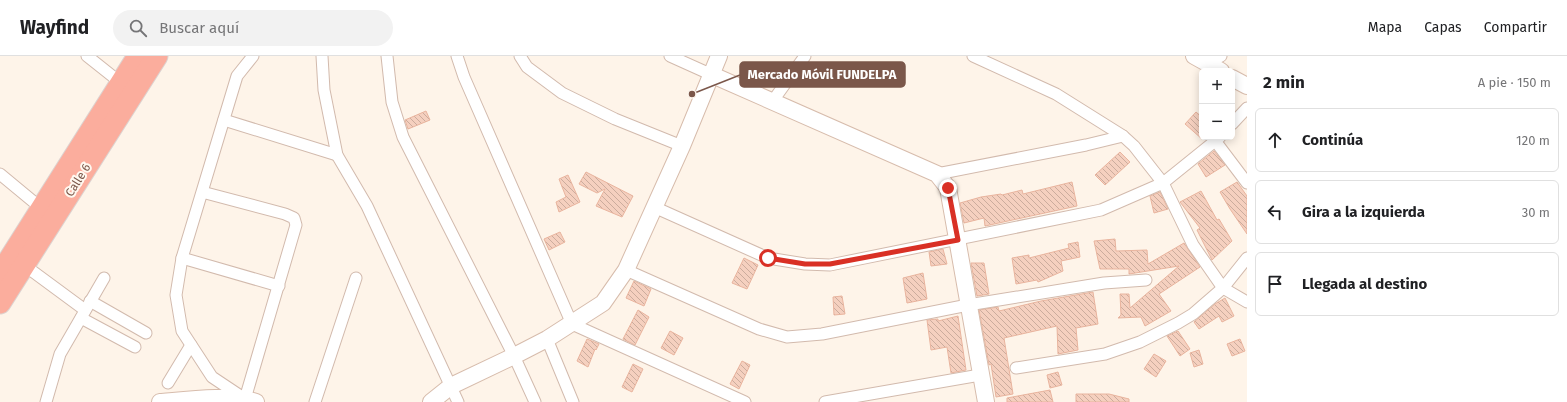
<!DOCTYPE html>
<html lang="es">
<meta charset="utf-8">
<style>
:root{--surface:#fff;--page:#f2f2f2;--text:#202124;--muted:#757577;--line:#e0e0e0}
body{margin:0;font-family:"Fira Sans",sans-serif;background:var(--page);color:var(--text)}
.controls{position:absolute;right:12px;top:12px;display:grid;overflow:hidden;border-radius:6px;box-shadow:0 2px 10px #0003}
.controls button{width:36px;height:36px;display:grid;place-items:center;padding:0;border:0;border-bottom:1px solid var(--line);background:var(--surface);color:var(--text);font:20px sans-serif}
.stop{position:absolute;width:12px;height:12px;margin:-9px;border:3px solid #d93025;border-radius:50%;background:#fff}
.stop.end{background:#d93025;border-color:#fff;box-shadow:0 1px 4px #0008}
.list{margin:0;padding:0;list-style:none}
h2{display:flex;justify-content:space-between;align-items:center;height:52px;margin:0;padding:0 16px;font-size:17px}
h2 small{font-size:13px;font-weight:400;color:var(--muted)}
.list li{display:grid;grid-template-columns:26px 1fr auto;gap:12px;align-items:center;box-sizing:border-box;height:64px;margin:0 8px 8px;padding:0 8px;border:1px solid var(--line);border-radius:6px}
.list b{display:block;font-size:15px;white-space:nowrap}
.list em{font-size:13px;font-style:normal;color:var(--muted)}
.icon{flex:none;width:22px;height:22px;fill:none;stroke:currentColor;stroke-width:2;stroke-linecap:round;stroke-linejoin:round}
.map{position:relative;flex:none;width:1247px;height:346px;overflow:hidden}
header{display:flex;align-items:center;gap:24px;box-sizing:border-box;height:56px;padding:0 20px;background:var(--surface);border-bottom:1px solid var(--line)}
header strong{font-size:19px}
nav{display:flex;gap:22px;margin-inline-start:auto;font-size:14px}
.search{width:280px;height:36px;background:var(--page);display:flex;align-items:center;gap:10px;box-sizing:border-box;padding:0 14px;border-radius:22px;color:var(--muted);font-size:15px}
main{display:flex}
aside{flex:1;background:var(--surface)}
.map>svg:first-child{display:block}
.building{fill:url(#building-back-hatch);stroke:#e9b49e}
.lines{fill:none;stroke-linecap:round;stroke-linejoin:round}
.street-casing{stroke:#d2baad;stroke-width:13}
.secondary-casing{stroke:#d7bcac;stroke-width:18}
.highway-casing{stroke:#ddd3d0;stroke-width:23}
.street{stroke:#fff;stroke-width:11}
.secondary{stroke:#fff;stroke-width:16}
.highway{stroke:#fbad9d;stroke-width:21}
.route{stroke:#d93025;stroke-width:5}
.labels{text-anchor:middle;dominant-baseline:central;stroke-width:4;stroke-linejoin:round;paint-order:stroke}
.street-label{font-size:12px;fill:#7b574a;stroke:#fff8f0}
.leader{fill:none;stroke:#7b574a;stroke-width:1.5}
.callout-dot{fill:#7b574a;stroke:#fff8f0;stroke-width:1.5}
.callout{fill:#7b574a;stroke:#7b574a;stroke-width:1.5}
.callout-label{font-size:13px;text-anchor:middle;font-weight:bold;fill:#fff}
</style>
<header>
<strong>Wayfind</strong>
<div class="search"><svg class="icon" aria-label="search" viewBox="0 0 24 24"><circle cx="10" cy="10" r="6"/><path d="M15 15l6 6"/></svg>Buscar aquí</div>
<nav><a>Mapa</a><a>Capas</a><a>Compartir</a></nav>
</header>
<main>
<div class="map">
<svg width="1247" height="346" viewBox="0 0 1247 346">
<defs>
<pattern id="building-back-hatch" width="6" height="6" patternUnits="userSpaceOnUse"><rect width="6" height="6" fill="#f5d0bf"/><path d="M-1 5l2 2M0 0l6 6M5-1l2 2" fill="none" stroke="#cbac9d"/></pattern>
</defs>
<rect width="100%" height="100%" fill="#fef4e9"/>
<g class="building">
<path d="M426 55 430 64 408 73 405 64Z"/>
<path d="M1196 56 1202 61V83L1185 68Z"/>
<path d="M1214 95 1225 109 1206 121 1198 108Z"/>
<path d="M1120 96 1130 106 1105 129 1095 119Z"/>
<path d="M586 116 633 140 622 161 596 150 605 133 597 137 579 128Z"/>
<path d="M568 119 580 146 559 156 556 146 566 141 559 123Z"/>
<path d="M1072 126 1077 150 985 170 984 162 964 167 960 147 981 141 1001 138 1002 139 1022 134 1023 138Z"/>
<path d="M1237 126 1247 140V178L1230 153 1220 136Z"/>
<path d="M1201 135 1217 164 1219 163 1232 185 1212 204 1197 174 1200 172 1180 146Z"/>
<path d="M1160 136 1168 153 1154 157 1150 140Z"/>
<path d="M560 176 565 186 549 194 544 183Z"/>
<path d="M1115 183 1116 195 1147 194 1148 208 1184 187 1200 211 1159 238 1171 255 1145 270 1141 261 1118 262 1121 259 1120 238H1129L1130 252 1179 210 1129 218V213H1100L1094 185Z"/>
<path d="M1078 186 1080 201 1061 205 1063 215 1038 226 1037 224 1016 228 1012 202 1029 199V202L1069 192 1068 188Z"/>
<path d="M943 193 947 208 931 210 929 196Z"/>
<path d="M744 202 758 209 747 233 732 227Z"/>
<path d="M971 207H984L989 238 977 240Z"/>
<path d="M923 217 927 243 907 247 903 222Z"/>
<path d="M634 225 651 233 644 250 626 242Z"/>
<path d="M1093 236 1098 268 1076 272 1078 294 1058 298 1057 270 1004 282 1013 338 996 341 991 308 989 309 979 254 998 251 999 255 1041 245Z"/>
<path d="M842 240 845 258 834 259 833 241Z"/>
<path d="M1225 242 1234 260 1222 266 1219 260 1199 273 1194 266 1215 248Z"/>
<path d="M638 254 649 261 635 289 623 283Z"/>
<path d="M958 260 966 314 951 317 947 291 931 294 927 264 938 263V265Z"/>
<path d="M670 275 683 282 674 299 661 292Z"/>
<path d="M1178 275 1190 293 1180 300 1167 280Z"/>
<path d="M587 283 599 288 596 294 595 293 588 311 577 305Z"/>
<path d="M1240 283 1245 295 1232 300 1227 288Z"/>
<path d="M1199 294 1203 308 1194 311 1190 297Z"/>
<path d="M1154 298 1166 305 1156 321 1144 313Z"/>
<path d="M742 305 750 309 739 333 730 328Z"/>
<path d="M633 308 643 313 632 336 622 331Z"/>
<path d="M1058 316 1062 329 1050 332 1047 319Z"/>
<path d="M1050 334 1053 346H1007V342Z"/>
<path d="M1076 338H1109L1129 343V346H1076Z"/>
</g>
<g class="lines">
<defs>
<g id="street">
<path d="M87 0 121 27"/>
<path d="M322 0 324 34 337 99 367 150 458 346"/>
<path d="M387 0 392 46 403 81 514 300 535 346"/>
<path d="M457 0 464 21 572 268 745 346"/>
<path d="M520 0 527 11 562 37 615 63 682 90"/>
<path d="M670 0 710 18"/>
<path d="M973 0 1056 38 1123 80 1134 90 1163 127 1193 189 1223 232 1247 246"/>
<path d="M1207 7 1221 0"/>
<path d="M772 46 805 0"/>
<path d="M224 64 337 99"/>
<path d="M1232 68 1247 52"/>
<path d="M1216 86 1247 127"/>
<path d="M0 118 41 152"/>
<path d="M937 118 1086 89 1123 80"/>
<path d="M202 136 285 158 294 162 296 169 245 343 212 321 182 275 176 239 182 202 237 20 253 0"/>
<path d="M654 151 768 202 805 208 830 209 1101 154 1163 127 1220 81"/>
<path d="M182 202 279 230"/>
<path d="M24 209 85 254"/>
<path d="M626 214 759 273 787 281 822 278 968 249 1104 227 1146 224"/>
<path d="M90 245 146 277"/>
<path d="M81 262 135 291"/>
<path d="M547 283 573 346"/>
<path d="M1016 312 1105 298 1140 286 1178 267 1193 258 1223 232 1247 202"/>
<path d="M168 327 191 289"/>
<path d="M46 346 60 298 104 222"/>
<path d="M315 346 356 222"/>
<path d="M825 346 980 319"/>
</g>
<g id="secondary">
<path d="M1194 0 1221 15"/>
<path d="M710 18 937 118 948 132 986 346"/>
<path d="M1232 22 1247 30"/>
<path d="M160 346C184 344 234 338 256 346"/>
<path d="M431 346 451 330 514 300 547 283 603 247 626 214 682 90 719 0"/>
</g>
<g id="highway">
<path d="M0 218 138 0"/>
<path d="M0 247 157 0"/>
</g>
</defs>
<use href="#street" class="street-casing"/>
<use href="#secondary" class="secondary-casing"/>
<use href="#highway" class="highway-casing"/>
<use href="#street" class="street"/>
<use href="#secondary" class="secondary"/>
<use href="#highway" class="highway"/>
</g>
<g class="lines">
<path class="route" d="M768 202 805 208H830L958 184 948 132"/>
</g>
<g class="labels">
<g class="street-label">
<text transform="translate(78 124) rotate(-58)">Calle 6</text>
</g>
</g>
<path class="leader" d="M692 38L740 19"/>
<circle class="callout-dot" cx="692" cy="38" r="4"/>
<rect class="callout" x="740" y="6" width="165" height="25" rx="4"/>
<g class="callout-label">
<text x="822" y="23">Mercado Móvil FUNDELPA</text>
</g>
</svg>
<div class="controls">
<button>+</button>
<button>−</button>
</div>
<div class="stop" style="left:768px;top:202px"></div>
<div class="stop end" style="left:948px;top:132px"></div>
</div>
<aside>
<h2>2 min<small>A pie · 150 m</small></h2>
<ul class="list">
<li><svg class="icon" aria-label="ahead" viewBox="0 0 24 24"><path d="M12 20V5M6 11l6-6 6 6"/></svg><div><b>Continúa</b></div><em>120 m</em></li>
<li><svg class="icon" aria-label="left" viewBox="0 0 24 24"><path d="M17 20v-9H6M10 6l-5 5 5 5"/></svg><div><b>Gira a la izquierda</b></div><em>30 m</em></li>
<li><svg class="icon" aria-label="arrive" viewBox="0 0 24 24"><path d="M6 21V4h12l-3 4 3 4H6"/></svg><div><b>Llegada al destino</b></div></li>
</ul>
</aside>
</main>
